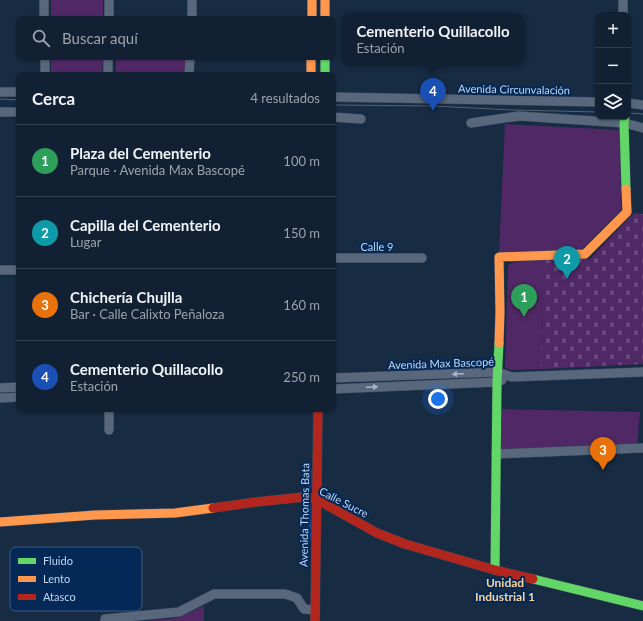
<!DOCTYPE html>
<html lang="es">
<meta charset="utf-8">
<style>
:root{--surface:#112032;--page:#1e2d3e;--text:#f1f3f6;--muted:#9ca3ac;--line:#303e4d;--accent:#869ab5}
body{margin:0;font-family:Lato,sans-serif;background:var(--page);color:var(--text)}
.controls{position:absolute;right:12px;top:12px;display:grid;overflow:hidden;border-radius:8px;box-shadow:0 1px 3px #0004}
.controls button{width:36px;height:36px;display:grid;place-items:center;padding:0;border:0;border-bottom:1px solid var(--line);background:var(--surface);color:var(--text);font:20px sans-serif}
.you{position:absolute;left:438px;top:399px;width:14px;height:14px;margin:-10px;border:3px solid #fff;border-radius:50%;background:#1a73e8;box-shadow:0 0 0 6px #1a73e833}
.badge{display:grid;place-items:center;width:26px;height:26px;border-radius:50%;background:var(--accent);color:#fff;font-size:13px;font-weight:700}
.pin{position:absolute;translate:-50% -33px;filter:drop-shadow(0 1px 2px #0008)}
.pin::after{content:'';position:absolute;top:21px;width:14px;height:12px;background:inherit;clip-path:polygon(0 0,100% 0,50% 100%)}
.popup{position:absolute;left:342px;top:13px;width:182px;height:52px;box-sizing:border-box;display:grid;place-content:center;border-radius:8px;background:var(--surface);filter:drop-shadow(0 1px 3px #0005);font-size:13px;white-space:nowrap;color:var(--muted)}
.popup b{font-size:15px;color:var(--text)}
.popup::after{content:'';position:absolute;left:50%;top:100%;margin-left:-8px;border:8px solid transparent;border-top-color:var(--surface)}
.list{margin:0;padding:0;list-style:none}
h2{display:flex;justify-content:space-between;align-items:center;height:52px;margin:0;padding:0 16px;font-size:17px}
h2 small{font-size:13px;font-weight:400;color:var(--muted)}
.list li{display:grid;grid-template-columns:26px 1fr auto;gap:12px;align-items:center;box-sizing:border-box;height:72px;padding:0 16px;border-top:1px solid var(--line)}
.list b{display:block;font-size:15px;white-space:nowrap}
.list p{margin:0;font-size:13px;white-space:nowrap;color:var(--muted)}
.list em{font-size:13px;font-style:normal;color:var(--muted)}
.icon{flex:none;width:22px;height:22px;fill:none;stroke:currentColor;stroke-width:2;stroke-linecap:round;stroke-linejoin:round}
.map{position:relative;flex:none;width:643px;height:621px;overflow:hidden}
.search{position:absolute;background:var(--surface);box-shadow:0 1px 3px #0004;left:16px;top:16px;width:320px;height:44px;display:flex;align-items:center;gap:10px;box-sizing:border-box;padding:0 14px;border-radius:8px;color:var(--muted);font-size:15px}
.panel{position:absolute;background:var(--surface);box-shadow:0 1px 3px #0004;left:16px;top:72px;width:320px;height:340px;border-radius:8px}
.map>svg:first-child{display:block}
.green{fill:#512866}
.cemetery{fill:url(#cemetery-stones)}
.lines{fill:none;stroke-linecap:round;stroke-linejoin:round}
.stream{stroke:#104e97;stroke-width:2.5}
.street-casing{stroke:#364458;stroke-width:10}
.fast-casing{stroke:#364458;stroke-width:10}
.slow-casing{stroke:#364458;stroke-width:10}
.jam-casing{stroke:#364458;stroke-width:10}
.street{stroke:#58677b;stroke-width:9}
.fast{stroke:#63d668;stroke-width:9}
.slow{stroke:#ff974d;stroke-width:9}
.jam{stroke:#b3261e;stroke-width:9}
.tram{stroke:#536376;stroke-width:1}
.oneway{fill:#a2b5cf}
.labels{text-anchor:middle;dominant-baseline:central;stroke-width:4;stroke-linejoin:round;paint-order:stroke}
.street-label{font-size:11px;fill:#c1d6f3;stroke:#042956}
.neighbourhood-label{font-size:12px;font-weight:bold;fill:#f9d49f;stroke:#042956}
.key{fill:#042956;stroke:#3d5d85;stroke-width:1}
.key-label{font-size:11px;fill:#c1d6f3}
</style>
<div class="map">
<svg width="643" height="621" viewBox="0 0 643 621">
<defs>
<pattern id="cemetery-stones" width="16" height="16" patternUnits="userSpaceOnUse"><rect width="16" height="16" fill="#512866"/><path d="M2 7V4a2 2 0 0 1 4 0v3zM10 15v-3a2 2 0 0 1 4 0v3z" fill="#68467c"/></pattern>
</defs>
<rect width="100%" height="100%" fill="#172b43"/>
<g class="green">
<rect x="51" y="0" width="52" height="19"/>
<path d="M51 57H103L102 75H51Z"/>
<path d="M116 57H187L186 75H116Z"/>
<path d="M505 124 620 130 621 210 581 250 499 253Z"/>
<path d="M542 259 541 369 510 370 505 368 508 265 514 262Z"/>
<path d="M501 409 640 412 637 444 501 449Z"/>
<path d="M204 606V621H145L177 618Z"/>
</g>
<path class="cemetery" d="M634 213 643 214V364L541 369 542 259H590Z"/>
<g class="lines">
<g class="stream">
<path d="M310 487 311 470"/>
<path d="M310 538V505"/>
</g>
<defs>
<g id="street">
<path d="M44 0V19"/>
<path d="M623 0V15"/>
<path d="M109 19V0"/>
<path d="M192 19V0"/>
<path d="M45 57V75"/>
<path d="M108 75V57"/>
<path d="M189 75 190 57"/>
<path d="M0 92H19"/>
<path d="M333 97 598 102"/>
<path d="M628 103 643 105"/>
<path d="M0 112H19"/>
<path d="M333 117 361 119"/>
<path d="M471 123 519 116 624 123 643 128"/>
<path d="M333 258H422"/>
<path d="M0 270H19"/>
<path d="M333 378 497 372 512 377 643 372"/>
<path d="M0 388 19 387"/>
<path d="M333 389 497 382 502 380"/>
<path d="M0 398 19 397"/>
<path d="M109 430V409"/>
<path d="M496 454 643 448"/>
<path d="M105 621V619L179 612 214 594H285L297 598 304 609 315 610"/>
</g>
<g id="fast">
<path d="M325 57V75"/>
<path d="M625 117 624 123 626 189"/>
<path d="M495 570 497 382 499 343"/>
<path d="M533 579 643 606"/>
</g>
<g id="slow">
<path d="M312 0V19"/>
<path d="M325 0V19"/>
<path d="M311 57V75"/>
<path d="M499 343 500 312 499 257 585 254 627 212 626 189"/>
<path d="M0 522 95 515 175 513 213 508"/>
</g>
<g id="jam">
<path d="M213 508 256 502 304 497 316 499 377 533 405 544 495 570 533 579"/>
<path d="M315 621 318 409"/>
</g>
</defs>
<use href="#street" class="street-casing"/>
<use href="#fast" class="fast-casing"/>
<use href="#slow" class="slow-casing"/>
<use href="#jam" class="jam-casing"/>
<use href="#street" class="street"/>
<use href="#fast" class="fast"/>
<use href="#slow" class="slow"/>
<use href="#jam" class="jam"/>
<g class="tram">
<path d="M0 99 19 100"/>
<path d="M333 105 433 106 513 110 598 112"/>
<path d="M628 113 643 114"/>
</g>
</g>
<defs><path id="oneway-solid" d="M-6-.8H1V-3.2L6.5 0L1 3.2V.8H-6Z"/></defs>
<g class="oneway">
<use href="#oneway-solid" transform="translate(458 374) rotate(178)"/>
<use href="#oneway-solid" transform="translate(372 387) rotate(-2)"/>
</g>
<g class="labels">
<g class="street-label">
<text transform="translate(514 89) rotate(1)">Avenida Circunvalación</text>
<text x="377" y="246">Calle 9</text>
<text transform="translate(441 363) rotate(-2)">Avenida Max Bascopé</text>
<text transform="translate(344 502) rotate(27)">Calle Sucre</text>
<text transform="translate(304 515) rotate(-89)">Avenida Thomas Bata</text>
</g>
<g class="neighbourhood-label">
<text x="505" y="582">Unidad<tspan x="505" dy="14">Industrial 1</tspan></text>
</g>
</g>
<rect x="10" y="547" width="132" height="64" rx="6" class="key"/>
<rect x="18" y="558" width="18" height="6" fill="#63d668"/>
<rect x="18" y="576" width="18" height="6" fill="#ff974d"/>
<rect x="18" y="594" width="18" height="6" fill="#b3261e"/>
<g class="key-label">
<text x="43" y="565">Fluido</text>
<text x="43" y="583">Lento</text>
<text x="43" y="601">Atasco</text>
</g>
</svg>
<div class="controls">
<button>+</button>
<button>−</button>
<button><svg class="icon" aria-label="layers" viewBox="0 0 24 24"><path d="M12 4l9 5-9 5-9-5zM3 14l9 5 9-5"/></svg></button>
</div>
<div class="you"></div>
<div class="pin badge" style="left:524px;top:317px;background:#2e9e5b">1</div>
<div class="pin badge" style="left:567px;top:279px;background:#0f9aa8">2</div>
<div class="pin badge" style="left:603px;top:470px;background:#e8710a">3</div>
<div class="pin badge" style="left:433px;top:111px;background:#1a4fb4">4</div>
<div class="popup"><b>Cementerio Quillacollo</b>Estación</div>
<div class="search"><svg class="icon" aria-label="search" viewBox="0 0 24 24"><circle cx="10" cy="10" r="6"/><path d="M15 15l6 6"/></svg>Buscar aquí</div>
<section class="panel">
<h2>Cerca<small>4 resultados</small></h2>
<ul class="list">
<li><span class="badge" style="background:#2e9e5b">1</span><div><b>Plaza del Cementerio</b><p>Parque · Avenida Max Bascopé</p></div><em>100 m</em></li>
<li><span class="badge" style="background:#0f9aa8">2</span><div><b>Capilla del Cementerio</b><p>Lugar</p></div><em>150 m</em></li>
<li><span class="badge" style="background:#e8710a">3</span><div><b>Chichería Chujlla</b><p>Bar · Calle Calixto Peñaloza</p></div><em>160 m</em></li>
<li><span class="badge" style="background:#1a4fb4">4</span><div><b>Cementerio Quillacollo</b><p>Estación</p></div><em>250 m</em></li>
</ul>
</section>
</div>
